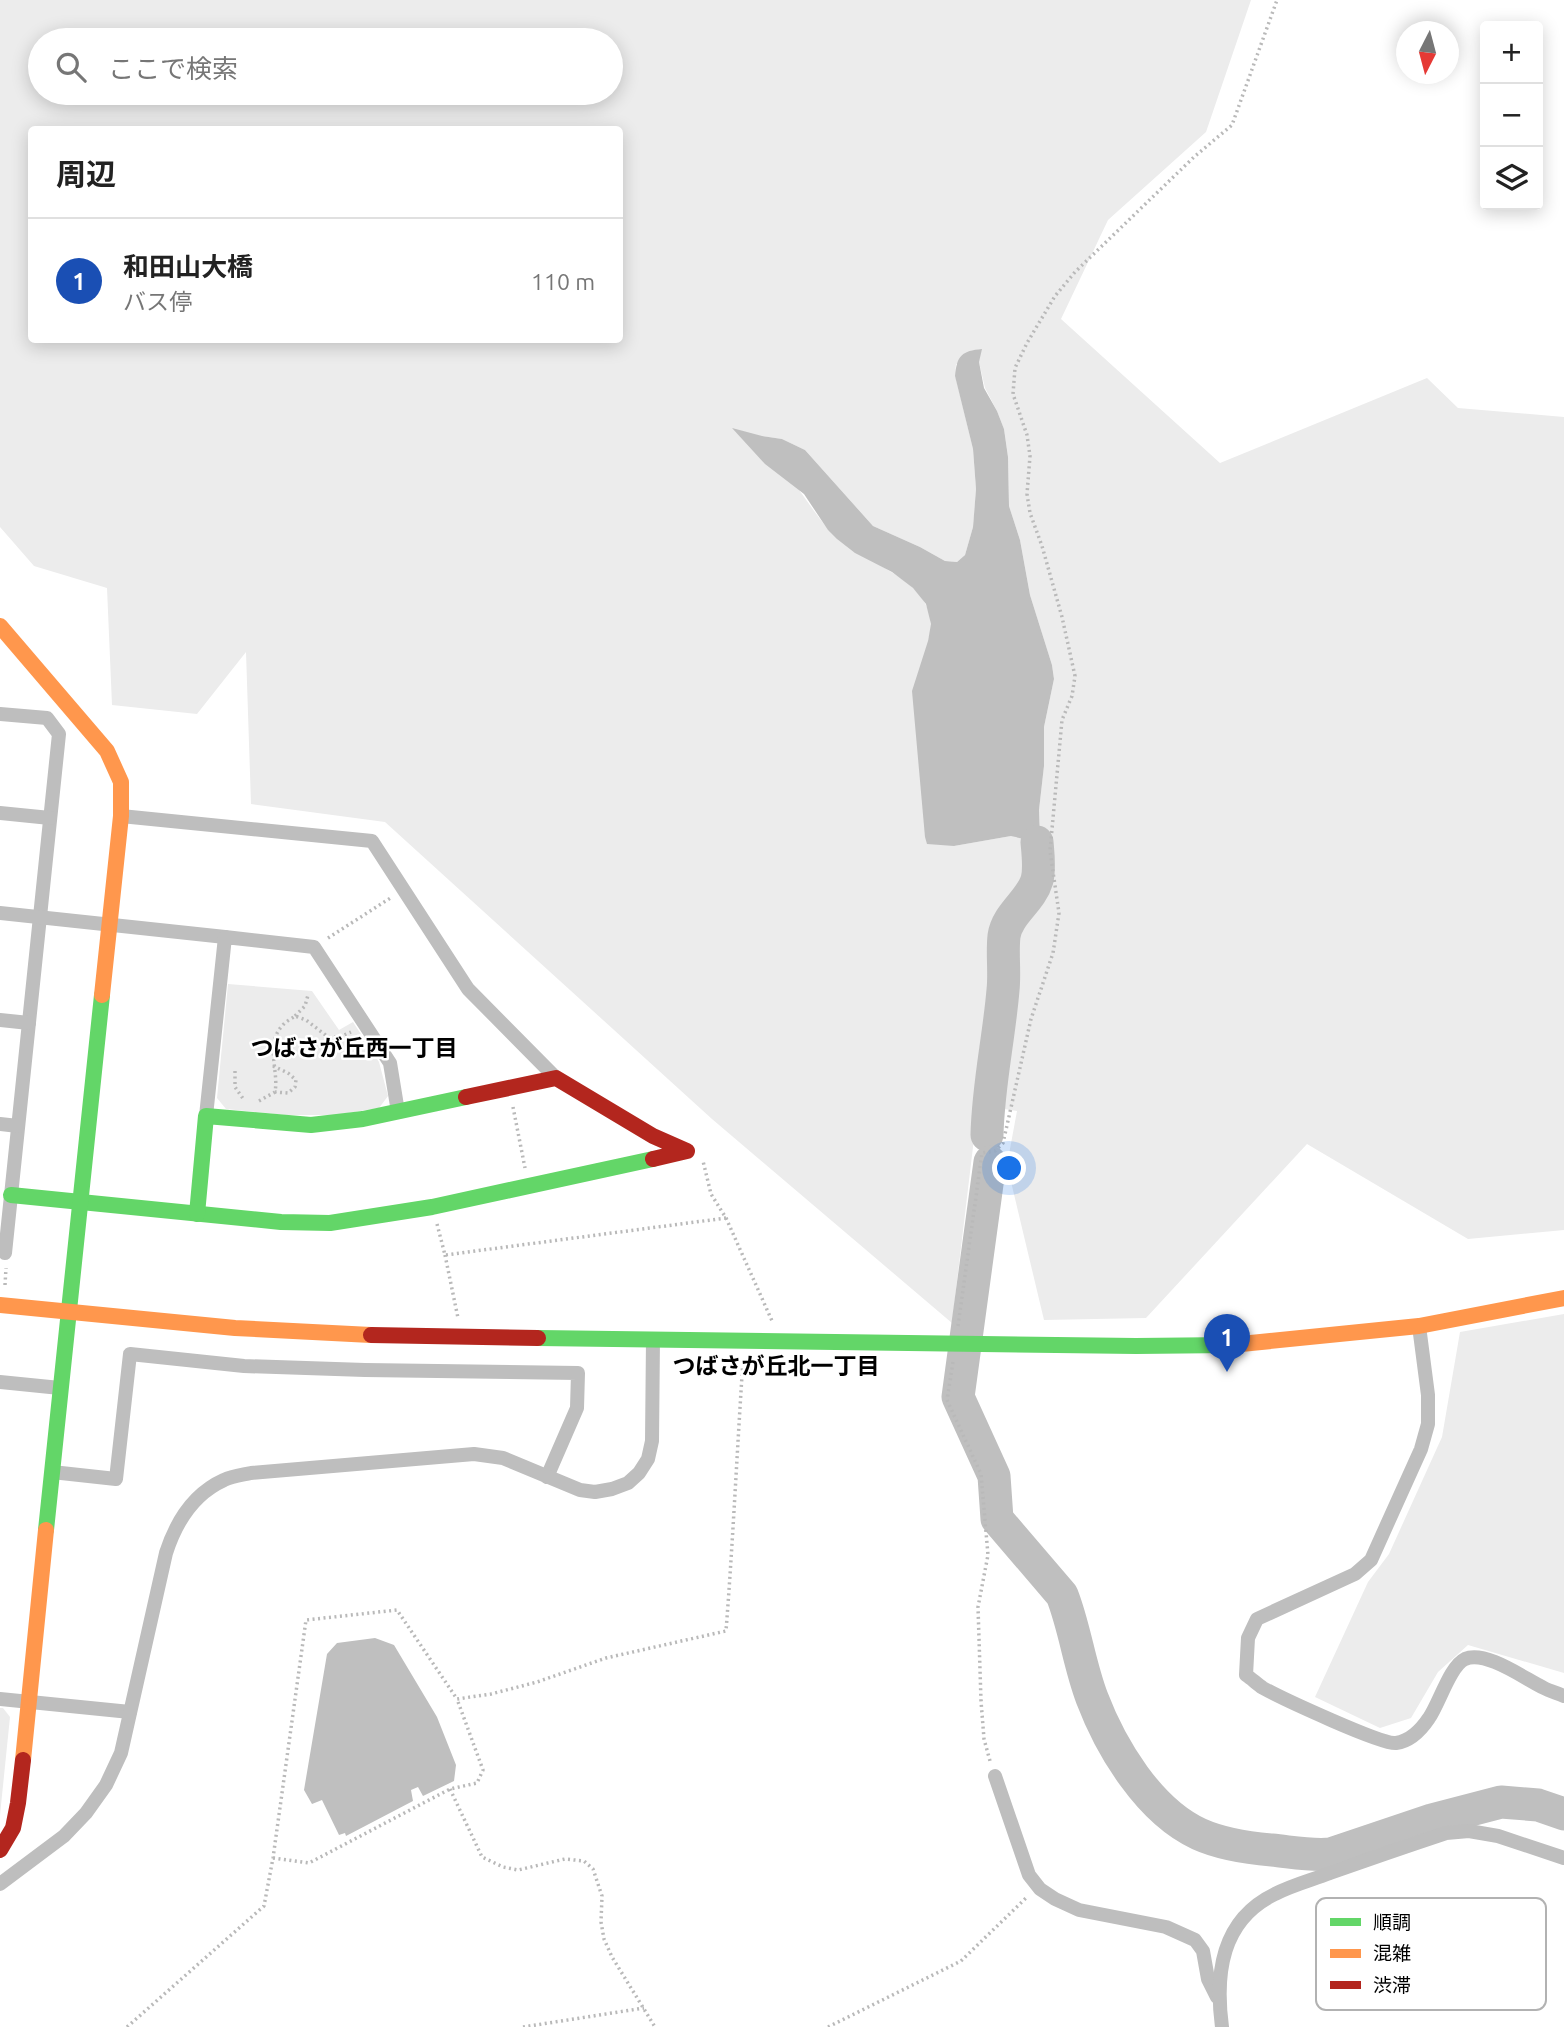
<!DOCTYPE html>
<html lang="ja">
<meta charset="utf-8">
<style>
:root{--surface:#fff;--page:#f6f6f6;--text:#222;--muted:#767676;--line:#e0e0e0;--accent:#595959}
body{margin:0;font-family:Ubuntu,"Noto Sans JP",sans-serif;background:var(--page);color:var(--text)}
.controls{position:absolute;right:21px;top:21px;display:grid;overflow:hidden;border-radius:7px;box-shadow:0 4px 18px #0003}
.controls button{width:63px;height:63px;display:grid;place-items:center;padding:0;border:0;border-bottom:2px solid var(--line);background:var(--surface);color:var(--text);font:35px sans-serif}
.compass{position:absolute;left:1396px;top:21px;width:63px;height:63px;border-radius:50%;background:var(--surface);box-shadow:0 4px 18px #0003;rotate:186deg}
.you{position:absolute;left:1010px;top:1169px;width:24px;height:24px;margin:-18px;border:5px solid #fff;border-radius:50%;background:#1a73e8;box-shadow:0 0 0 10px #1a73e833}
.badge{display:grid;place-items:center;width:46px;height:46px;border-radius:50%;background:var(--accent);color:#fff;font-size:23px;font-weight:700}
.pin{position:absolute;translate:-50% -58px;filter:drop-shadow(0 2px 4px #0008)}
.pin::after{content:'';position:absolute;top:37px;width:24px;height:21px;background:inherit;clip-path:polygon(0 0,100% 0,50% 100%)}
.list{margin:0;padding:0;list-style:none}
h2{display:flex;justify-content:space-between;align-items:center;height:91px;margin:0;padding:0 28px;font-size:30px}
h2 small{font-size:23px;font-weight:400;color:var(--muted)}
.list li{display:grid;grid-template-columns:46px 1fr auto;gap:21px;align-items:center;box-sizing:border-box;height:126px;padding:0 28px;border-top:2px solid var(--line)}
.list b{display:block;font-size:26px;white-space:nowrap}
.list p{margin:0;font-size:23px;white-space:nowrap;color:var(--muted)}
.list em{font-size:23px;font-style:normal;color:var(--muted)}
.icon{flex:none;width:38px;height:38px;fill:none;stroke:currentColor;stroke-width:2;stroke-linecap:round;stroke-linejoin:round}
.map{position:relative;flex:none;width:1564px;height:2027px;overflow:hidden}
.search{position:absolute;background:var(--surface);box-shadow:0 4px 18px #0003;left:28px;top:28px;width:595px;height:77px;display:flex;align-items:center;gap:18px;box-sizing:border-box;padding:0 24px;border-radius:38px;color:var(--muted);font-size:26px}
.panel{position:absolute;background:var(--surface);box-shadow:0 4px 18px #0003;left:28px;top:126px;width:595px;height:217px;border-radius:7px}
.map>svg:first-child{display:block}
.green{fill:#ececec;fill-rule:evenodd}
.water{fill:#bfbfbf}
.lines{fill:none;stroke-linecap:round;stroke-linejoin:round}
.river{stroke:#bfbfbf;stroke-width:33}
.path{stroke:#b9b9b9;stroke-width:3.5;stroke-dasharray:2 3.5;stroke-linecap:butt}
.street{stroke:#bebebe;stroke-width:14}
.fast{stroke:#63d668;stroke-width:16}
.slow{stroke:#ff974d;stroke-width:16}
.jam{stroke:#b3261e;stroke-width:16}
.labels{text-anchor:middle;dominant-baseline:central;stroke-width:5;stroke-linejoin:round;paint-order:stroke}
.neighbourhood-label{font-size:23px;font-weight:bold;fill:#000;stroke:#fff}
.key{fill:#fff;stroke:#b2b2b2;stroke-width:2}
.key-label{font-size:19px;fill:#000}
</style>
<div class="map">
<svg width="1564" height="2027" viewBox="0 0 1564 2027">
<rect width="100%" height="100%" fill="#fff"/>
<g class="green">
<path d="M0 0H1251L1206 132 1108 220 1061 319 1220 463 1427 378 1458 408 1564 417V1230L1468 1239 1307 1144 1146 1318 1044 1320 1007 1165 1017 1111 978 1105 952 1323 712 1119 385 822 251 804 246 652 197 714 112 705 107 588 34 566 0 527ZM40 40H611V93H40ZM32 130H620V340H32ZM979 362 985 388 997 411 1004 429 1008 457 1009 506 1020 540 1030 595 1052 665 1054 679 1044 727V766L1039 810 1040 837 1011 836 954 846 928 641C929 636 931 630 931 625 930 574 855 563 828 529 805 501 784 466 762 436L782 439 805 450 873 526 920 547 945 561 957 562 965 555 973 527 976 489 973 449 955 375 956 364Z"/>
<path d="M228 984 312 991 339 1030 353 1022 379 1062 388 1096 379 1108 335 1115H286L226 1109 217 1098Z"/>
<path d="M1564 1314V1673L1468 1645 1438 1672 1411 1718 1380 1728 1315 1697 1368 1582 1389 1554 1442 1437 1460 1332Z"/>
<path d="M0 1708H3L10 1717 0 1815Z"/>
</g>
<g class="water">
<path d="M982 349 979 362 984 388 997 411 1004 429 1008 457 1009 506 1020 540 1030 595 1052 665 1054 679 1044 727V766L1039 810 1040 837 1037 842 1011 836 954 846 927 844 925 837 912 691 928 641 931 624 926 604 913 588 892 572 855 553 837 539 828 530 804 494 765 464 732 428 762 436 782 439 805 450 873 526 920 547 945 561 957 562 965 555 973 527 976 489 973 449 955 376C957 355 962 351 982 349Z"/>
<path d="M375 1638 394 1645 437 1717 456 1765 454 1781 423 1796 418 1787 411 1790 413 1801 346 1836 345 1833 339 1835 322 1800 312 1804 304 1790 327 1654 337 1643Z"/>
</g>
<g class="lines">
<g class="river">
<path d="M987 1135C988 1086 999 1038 1003 990 1005 972 1002 954 1004 936 1007 914 1031 901 1037 880 1040 869 1038 854 1037 842"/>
<path d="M990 1162 958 1397 994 1476 997 1519 1062 1595C1075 1628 1079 1664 1092 1698 1111 1748 1149 1811 1199 1834 1221 1844 1248 1848 1272 1850 1292 1852 1311 1856 1331 1854L1432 1820 1501 1802 1538 1805 1564 1814"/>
</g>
<g class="path">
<path d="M328 938 392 897"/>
<path d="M295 1016 305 1006 308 995"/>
<path d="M273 1066 288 1073 296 1080 295 1087 288 1093 275 1092"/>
<path d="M235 1071V1087L244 1100"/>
<path d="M259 1101 275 1092C279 1071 265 1045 282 1026 285 1022 291 1019 295 1016L306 1020 328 1037H340L351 1032"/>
<path d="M513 1107 525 1168"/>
<path d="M726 1218 773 1323"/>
<path d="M437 1224 445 1255 726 1218 711 1194 703 1161"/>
<path d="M445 1255 458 1318"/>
<path d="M5 1285 6 1268"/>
<path d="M958 1326 982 1153 995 1151 1003 1143 1031 1019 1053 953 1059 913 1050 851 1062 720 1072 696 1075 676 1062 617 1042 546 1030 513 1027 494 1030 456 1027 435 1013 394 1015 368 1027 343 1055 296 1075 272 1194 157 1232 125 1277 0"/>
<path d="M953 1362 947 1400 981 1474 988 1555 978 1607 981 1701 984 1739 990 1761"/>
<path d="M450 1789 482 1857 503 1867 518 1870 565 1859 584 1861 593 1869 602 1896 601 1922 604 1939 612 1957 655 2027"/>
<path d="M273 1858 309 1863 450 1789 477 1783 483 1770 457 1699"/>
<path d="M127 2027 264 1906 273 1858 306 1620 397 1610 457 1699 491 1694 537 1682 606 1658 726 1631C733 1541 737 1451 743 1360"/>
<path d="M523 2027 644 2008"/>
<path d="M828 2027 961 1961 1026 1898"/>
</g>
<g class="street">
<path d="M0 714 47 718 59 734 5 1253"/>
<path d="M0 813 50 818"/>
<path d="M121 816 372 841 468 989 556 1078"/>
<path d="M0 913 225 937"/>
<path d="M0 1020 29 1023"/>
<path d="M206 1116 225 937 314 947 390 1063 398 1112"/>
<path d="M0 1124 18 1126"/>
<path d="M1419 1326 1428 1395V1424L1421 1449 1371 1560 1355 1574 1257 1619 1248 1638 1246 1675C1252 1679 1257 1684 1263 1688 1281 1698 1382 1745 1396 1743 1411 1741 1421 1730 1429 1718 1439 1704 1450 1666 1465 1659 1486 1650 1525 1679 1544 1688 1550 1691 1557 1693 1564 1696"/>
<path d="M0 1382 60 1388"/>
<path d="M52 1472 116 1479 130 1354 244 1366 365 1370 578 1373 577 1408 547 1477"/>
<path d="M0 1699 130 1712"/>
<path d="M995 1776 1029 1875 1040 1889 1055 1899 1079 1910 1166 1927 1195 1940 1203 1951 1208 1979 1217 1997"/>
<path d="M0 1884 64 1836 86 1813 106 1785 121 1753 166 1553C176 1522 193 1494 224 1480 232 1476 242 1475 251 1473L474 1454 503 1458 580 1490 595 1492 612 1489 628 1483 639 1473 648 1459 652 1441 653 1339"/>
<path d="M1222 2027C1215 1974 1221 1920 1275 1894 1292 1885 1312 1880 1330 1873 1369 1859 1407 1846 1446 1833L1469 1831 1498 1836 1564 1858"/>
</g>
<g class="fast">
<path d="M11 1195 281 1222 330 1223 432 1207 653 1159"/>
<path d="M197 1214 206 1116 311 1125 363 1119 466 1097"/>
<path d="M538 1338 1136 1346 1231 1345"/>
<path d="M46 1530 102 995"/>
</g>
<g class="slow">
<path d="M0 626 107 751 121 782V816L102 995"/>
<path d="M0 1305 235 1328 371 1335"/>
<path d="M1231 1345 1419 1326 1564 1298"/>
<path d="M23 1760 46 1530"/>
</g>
<g class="jam">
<path d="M466 1097 556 1078 653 1136 687 1151 653 1159"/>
<path d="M371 1335 538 1338"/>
<path d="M0 1850 13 1828 18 1803 23 1760"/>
</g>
</g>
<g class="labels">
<g class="neighbourhood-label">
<text x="354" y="1047">つばさが丘西一丁目</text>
<text x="776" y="1365">つばさが丘北一丁目</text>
</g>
</g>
<rect x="1316" y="1898" width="230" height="112" rx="10" class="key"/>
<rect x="1330" y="1918" width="31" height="8" fill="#63d668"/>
<rect x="1330" y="1949" width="31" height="9" fill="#ff974d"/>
<rect x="1330" y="1981" width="31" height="8" fill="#b3261e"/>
<g class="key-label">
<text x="1373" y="1929">順調</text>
<text x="1373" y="1960">混雑</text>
<text x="1373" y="1992">渋滞</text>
</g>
</svg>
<div class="controls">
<button>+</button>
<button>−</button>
<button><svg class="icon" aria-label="layers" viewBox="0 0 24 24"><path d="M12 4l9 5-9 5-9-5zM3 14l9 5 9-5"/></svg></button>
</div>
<svg class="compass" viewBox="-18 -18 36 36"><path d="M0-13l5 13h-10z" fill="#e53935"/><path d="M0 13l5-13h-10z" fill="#767676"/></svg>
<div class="you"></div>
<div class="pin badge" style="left:1227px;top:1372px;background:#1a4fb4">1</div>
<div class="search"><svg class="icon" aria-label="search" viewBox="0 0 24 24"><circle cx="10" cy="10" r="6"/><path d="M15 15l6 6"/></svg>ここで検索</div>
<section class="panel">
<h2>周辺<small></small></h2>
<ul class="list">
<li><span class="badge" style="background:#1a4fb4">1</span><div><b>和田山大橋</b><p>バス停</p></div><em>110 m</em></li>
</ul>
</section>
</div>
